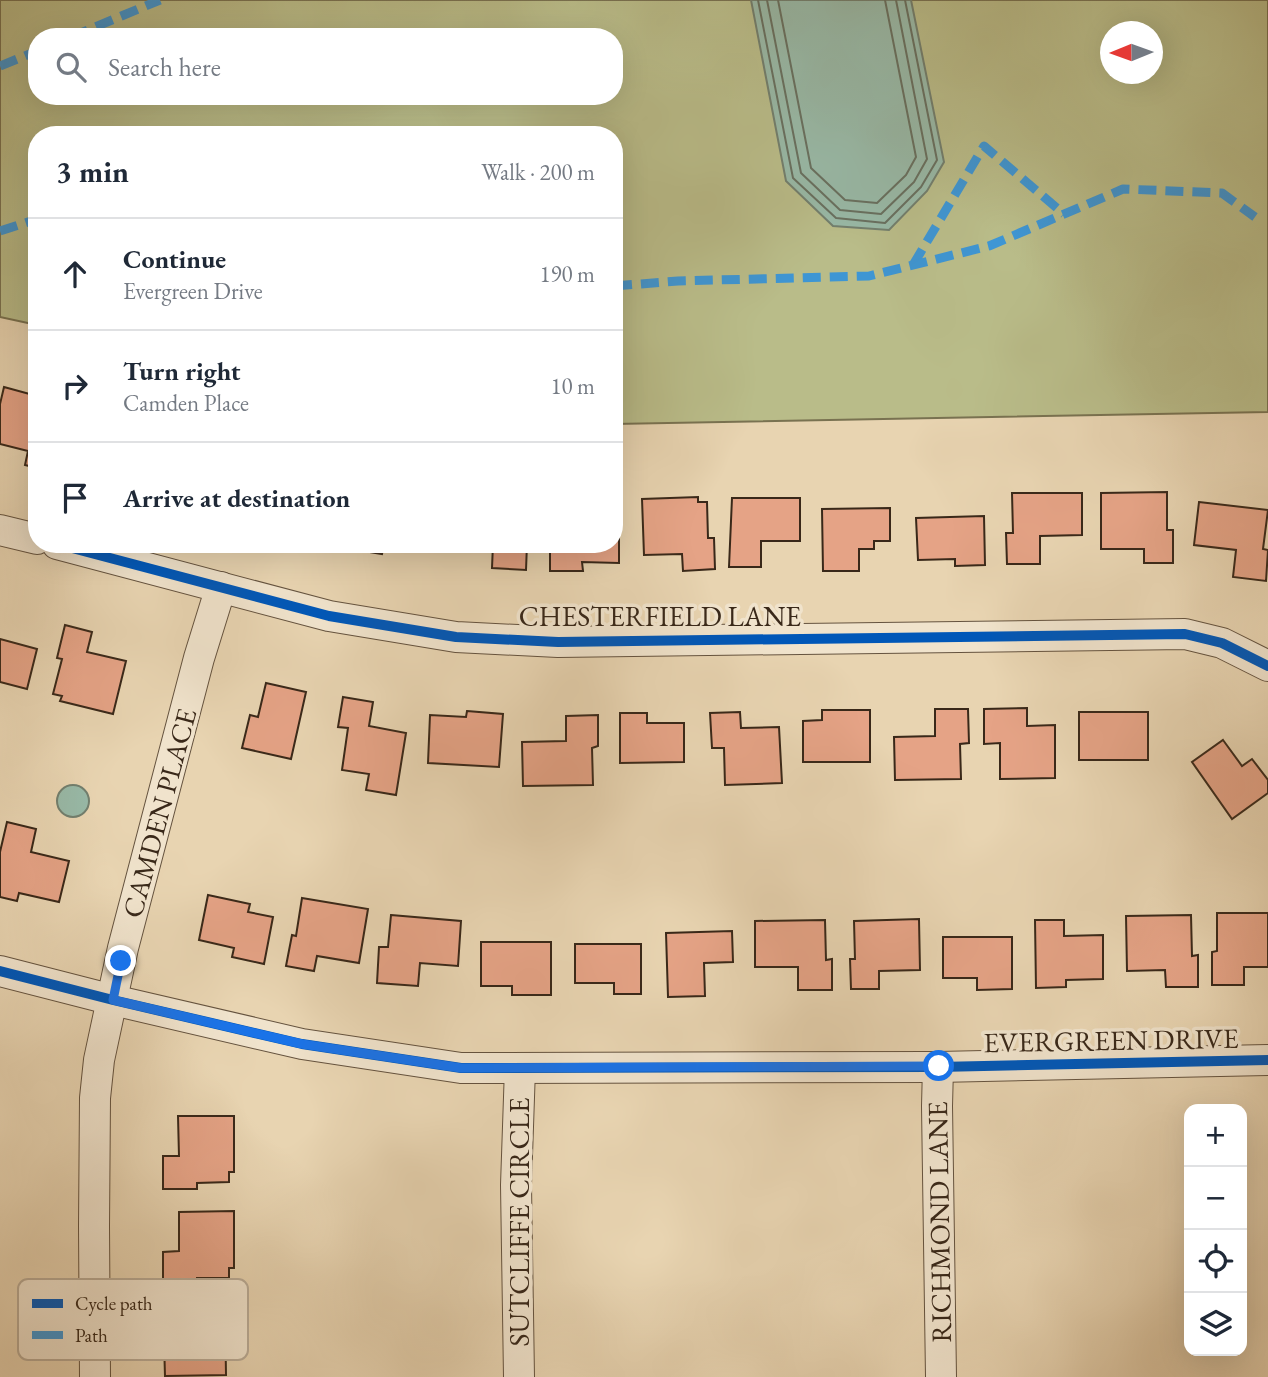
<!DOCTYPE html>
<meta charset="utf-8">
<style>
:root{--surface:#fff;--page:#f6f6f7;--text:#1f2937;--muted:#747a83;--line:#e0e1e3}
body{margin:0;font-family:"EB Garamond",serif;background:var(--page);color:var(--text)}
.controls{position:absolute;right:21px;bottom:21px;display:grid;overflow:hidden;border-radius:14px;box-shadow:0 7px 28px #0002}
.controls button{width:63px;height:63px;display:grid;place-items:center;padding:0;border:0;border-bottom:2px solid var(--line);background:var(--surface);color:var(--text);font:35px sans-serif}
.compass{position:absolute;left:1100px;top:21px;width:63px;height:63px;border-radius:50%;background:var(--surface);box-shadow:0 7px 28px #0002;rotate:269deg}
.stop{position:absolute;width:21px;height:21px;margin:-16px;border:5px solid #1a73e8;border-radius:50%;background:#fff}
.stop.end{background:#1a73e8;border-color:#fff;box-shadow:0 2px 7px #0008}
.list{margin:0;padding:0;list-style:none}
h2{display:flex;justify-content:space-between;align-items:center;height:91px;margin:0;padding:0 28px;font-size:30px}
h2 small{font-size:23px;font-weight:400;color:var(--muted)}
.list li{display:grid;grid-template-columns:46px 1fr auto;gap:21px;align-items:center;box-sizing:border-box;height:112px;padding:0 28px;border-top:2px solid var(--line)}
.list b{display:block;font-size:26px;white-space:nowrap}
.list p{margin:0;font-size:23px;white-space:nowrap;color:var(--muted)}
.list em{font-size:23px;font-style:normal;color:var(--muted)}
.icon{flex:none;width:38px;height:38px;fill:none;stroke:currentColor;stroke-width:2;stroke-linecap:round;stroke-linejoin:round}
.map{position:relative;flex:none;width:1268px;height:1377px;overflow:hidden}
.search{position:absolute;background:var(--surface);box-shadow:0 7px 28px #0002;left:28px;top:28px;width:595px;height:77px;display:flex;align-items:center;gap:18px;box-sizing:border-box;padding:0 24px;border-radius:28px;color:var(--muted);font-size:26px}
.panel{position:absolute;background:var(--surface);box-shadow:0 7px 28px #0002;left:28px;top:126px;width:595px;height:427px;border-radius:28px}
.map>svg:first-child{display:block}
.green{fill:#b9bc89;stroke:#797251;stroke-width:2;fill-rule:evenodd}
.water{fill:#98b9a7;stroke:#727f6e;stroke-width:2}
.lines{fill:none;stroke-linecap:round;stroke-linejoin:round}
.shore{stroke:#687060;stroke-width:2}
.building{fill:#e5a386;stroke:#392819;stroke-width:2}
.street-casing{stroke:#65533f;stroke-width:32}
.street{stroke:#f0e3cc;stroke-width:30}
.quiet{stroke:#3e96d4;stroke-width:9;stroke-dasharray:18 9;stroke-linecap:butt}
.cycleway-casing{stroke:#f0e3cc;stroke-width:15}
.cycleway{stroke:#0057b8;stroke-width:10}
.route{stroke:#1a73e8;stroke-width:9}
.labels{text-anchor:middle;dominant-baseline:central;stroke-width:7;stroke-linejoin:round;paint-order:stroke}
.street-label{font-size:28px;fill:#392819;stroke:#f0e3cc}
.key{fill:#f0e3cc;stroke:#b9ab96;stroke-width:2}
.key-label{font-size:19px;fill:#392819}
</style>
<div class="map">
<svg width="1268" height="1377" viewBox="0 0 1268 1377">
<rect width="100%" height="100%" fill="#e8d4b1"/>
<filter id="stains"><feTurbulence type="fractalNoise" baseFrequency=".00286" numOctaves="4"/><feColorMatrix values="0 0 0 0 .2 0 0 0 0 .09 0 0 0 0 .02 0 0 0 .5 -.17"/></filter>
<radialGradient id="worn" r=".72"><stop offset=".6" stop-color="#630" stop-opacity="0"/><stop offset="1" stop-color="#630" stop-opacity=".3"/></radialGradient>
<path class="green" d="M0 0H1268V412L614 424V135H37V325L0 317ZM1110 32H1152V74H1110ZM37 37H614V96H37Z"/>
<g class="water">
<path d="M751 0H911L944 162 927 191 889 230 833 226 786 181Z"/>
<circle cx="73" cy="801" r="16"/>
</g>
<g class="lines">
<g class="shore">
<path d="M758 0 793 178 836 218 885 223 921 187 937 160 905 0"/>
<path d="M767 0 801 173 840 210 881 214 914 182 927 159 896 0"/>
<path d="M778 0 811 168 845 200 877 203 906 175 916 157 885 0"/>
</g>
</g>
<g class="building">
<path d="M4 387 37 396V468L25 465 28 451 0 444V404Z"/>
<path d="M1167 492V530H1173V563H1144V549H1101V493Z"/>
<path d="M1012 493H1082V535L1040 536V564H1007L1006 533H1013Z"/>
<path d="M698 497V502H707L708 538H714L715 569 683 571 682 554 644 555 642 499Z"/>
<path d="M732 498H800V541H761V567H729Z"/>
<path d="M1199 502 1268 510 1263 549 1268 550 1266 581 1233 577 1236 550 1194 545Z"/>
<path d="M890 508V541H874V549H859V571H823L822 509Z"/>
<path d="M984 516 985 565 955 566V559L918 560 916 518Z"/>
<path d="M614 519H619V563L582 562 583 571H550V544H614Z"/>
<path d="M351 544H384L382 554 351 549Z"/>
<path d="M493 544H527L526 570 492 568Z"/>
<path d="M65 625 92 632 87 652 126 661 113 714 60 701 62 696 53 694 62 659 57 658Z"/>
<path d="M0 639 37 649 27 689 0 682Z"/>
<path d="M266 683 306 692 291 759 242 748 250 715 258 717Z"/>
<path d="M343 697 373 702 369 726 406 733 396 795 366 790 369 774 342 770 348 728 338 727Z"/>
<path d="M1027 708V726L1055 725V778L1000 779V743L984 744V709Z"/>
<path d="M935 709H968L969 743 960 744 961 779 895 780 894 737 935 736Z"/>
<path d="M822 710H870V762H803V721L822 720Z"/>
<path d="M467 711 503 714 499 767 428 763 430 715 466 717Z"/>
<path d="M740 712 741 728 779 727 782 783 725 785 724 748H712L710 713Z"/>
<rect x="1079" y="712" width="69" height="48"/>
<path d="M620 713H647V723H684V762L620 763Z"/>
<path d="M598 715V746L592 748 593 785 523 786 522 742 566 741V716Z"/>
<path d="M1223 740 1242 766 1252 759 1268 780V793L1232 819 1192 762Z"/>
<path d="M7 822 36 829 31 852 69 861 59 902 19 893 17 901 0 897V852Z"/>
<path d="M208 895 250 904 248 912 273 917 264 964 232 957 234 948 199 940Z"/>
<path d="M302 898 368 909 359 963 317 956 314 971 286 966 292 935 296 936Z"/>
<path d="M1217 913H1268V967H1244V985H1212V952L1217 951Z"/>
<path d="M391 915 461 921 458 966 420 963 418 986 377 983 379 947H388Z"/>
<path d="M1191 915 1192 956 1198 955V987H1166L1165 970 1127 971 1126 916Z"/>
<path d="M919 919 920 970 879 971V989H851L850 959H855L854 921Z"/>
<path d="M825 920 826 960 832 959V990H798V967H755V921Z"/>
<path d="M1035 920H1064V936L1103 935V979L1066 980V987L1036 988Z"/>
<path d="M732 931 733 962 704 963 705 996 668 997 666 933Z"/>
<path d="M943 937H1012V989L977 990V978H943Z"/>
<path d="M481 942H551V995H512V986H481Z"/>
<path d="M575 944H641V994H614V983H575Z"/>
<path d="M178 1116H234V1172H229V1182L197 1183V1189H163V1156H179Z"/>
<path d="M234 1211V1268H229V1278H197V1284L163 1285V1252L179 1251V1212Z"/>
<path d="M225 1310 226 1375 165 1376 164 1341H187V1329L191 1328 190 1311Z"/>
</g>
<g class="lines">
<defs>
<g id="street">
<path d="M0 530 37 539"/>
<path d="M57 544 329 616 456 637 558 642 1185 634 1222 643 1268 666"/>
<path d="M0 971 113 1000 302 1044 461 1068 938 1067 1268 1060"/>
<path d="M938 1067 937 1106 941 1377"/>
<path d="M95 1377 94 1226 95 1098 99 1060 123 948 199 658 221 587"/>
<path d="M519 1377 516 1185 520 1068"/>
</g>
</defs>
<use href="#street" class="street-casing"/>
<use href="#street" class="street"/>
<g class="quiet">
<path d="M71 37 160 0"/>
<path d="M0 66 37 51"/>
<path d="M0 231 37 219"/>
<path d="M913 265 984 146 1064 214"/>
<path d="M614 286 678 281 869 276 989 246 1123 189 1222 193 1255 217"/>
</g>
<defs>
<g id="cycleway">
<path d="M57 544 329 616 456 637 558 642 1185 634 1222 643 1268 666"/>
<path d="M0 971 113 1000 302 1044 461 1068 938 1067 1268 1060"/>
</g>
</defs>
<use href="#cycleway" class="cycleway-casing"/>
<use href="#cycleway" class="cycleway"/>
</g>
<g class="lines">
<path class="route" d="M121 961 113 1000 302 1044 461 1068 939 1066"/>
</g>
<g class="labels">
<g class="street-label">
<text x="660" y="616">CHESTERFIELD LANE</text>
<text transform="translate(159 813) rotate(-75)">CAMDEN PLACE</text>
<text transform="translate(1111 1040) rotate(-1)">EVERGREEN DRIVE</text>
<text transform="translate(519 1222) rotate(-90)">SUTCLIFFE CIRCLE</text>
<text transform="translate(939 1222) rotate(-91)">RICHMOND LANE</text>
</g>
</g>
<rect x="18" y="1279" width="230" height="81" rx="10" class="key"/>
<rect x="32" y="1299" width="31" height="9" fill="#0057b8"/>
<rect x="32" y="1331" width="31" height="8" fill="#3e96d4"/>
<g class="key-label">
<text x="75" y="1310">Cycle path</text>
<text x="75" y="1342">Path</text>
</g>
<rect width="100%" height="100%" filter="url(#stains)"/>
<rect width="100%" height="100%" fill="url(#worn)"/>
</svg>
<div class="controls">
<button>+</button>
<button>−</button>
<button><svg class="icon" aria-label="locate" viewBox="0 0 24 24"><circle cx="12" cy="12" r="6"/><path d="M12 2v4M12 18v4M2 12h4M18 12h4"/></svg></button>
<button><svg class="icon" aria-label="layers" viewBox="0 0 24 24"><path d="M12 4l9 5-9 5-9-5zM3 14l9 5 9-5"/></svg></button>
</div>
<svg class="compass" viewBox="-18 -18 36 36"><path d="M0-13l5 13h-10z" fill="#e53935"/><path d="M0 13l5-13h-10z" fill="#747a83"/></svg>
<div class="stop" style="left:939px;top:1066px"></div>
<div class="stop end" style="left:121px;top:961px"></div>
<div class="search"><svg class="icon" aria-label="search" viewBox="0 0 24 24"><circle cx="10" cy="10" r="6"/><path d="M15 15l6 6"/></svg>Search here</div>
<section class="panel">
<h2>3 min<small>Walk · 200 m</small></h2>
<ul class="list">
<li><svg class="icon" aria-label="ahead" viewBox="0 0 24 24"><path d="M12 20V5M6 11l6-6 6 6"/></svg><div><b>Continue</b><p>Evergreen Drive</p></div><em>190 m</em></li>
<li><svg class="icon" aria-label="right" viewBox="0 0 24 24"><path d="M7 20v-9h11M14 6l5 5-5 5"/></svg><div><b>Turn right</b><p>Camden Place</p></div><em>10 m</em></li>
<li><svg class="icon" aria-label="arrive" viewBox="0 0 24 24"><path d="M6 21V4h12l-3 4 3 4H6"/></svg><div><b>Arrive at destination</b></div></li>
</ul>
</section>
</div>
